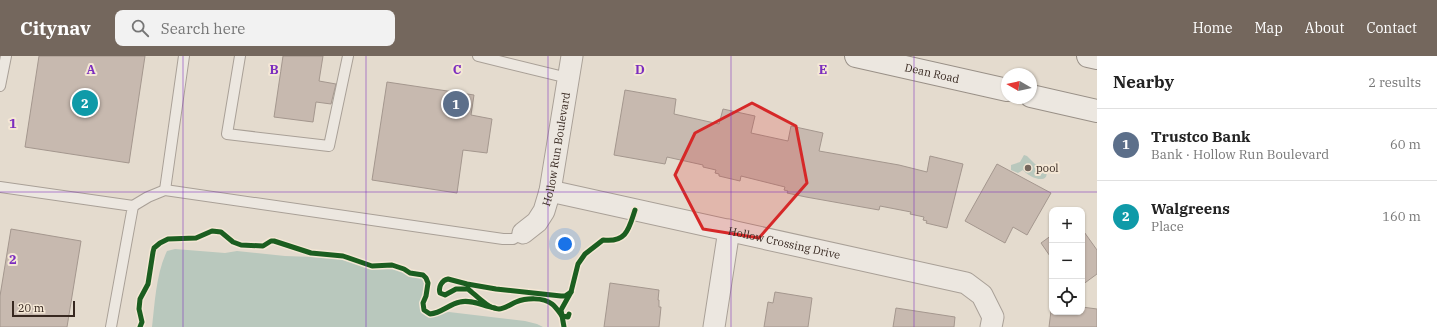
<!DOCTYPE html>
<meta charset="utf-8">
<style>
:root{--surface:#fff;--page:#f2f2f2;--text:#222;--muted:#767676;--line:#e0e0e0;--accent:#74675d}
body{margin:0;font-family:"IBM Plex Serif",serif;background:var(--page);color:var(--text)}
.controls{position:absolute;right:12px;bottom:12px;display:grid;overflow:hidden;border-radius:8px;box-shadow:0 1px 3px #0004}
.controls button{width:36px;height:36px;display:grid;place-items:center;padding:0;border:0;border-bottom:1px solid var(--line);background:var(--surface);color:var(--text);font:20px sans-serif}
.compass{position:absolute;left:1001px;top:12px;width:36px;height:36px;border-radius:50%;background:var(--surface);box-shadow:0 1px 3px #0004;rotate:279deg}
.scale{position:absolute;left:12px;bottom:10px;width:63px;box-sizing:border-box;padding-left:4px;border:2px solid #372820;border-top:0;font-size:11px;line-height:14px;white-space:nowrap;color:#372820;-webkit-text-stroke:3px #f4e7d5;paint-order:stroke}
.you{position:absolute;left:565px;top:188px;width:14px;height:14px;margin:-10px;border:3px solid #fff;border-radius:50%;background:#1a73e8;box-shadow:0 0 0 6px #1a73e833}
.badge{display:grid;place-items:center;width:26px;height:26px;border-radius:50%;background:var(--accent);color:#fff;font-size:13px;font-weight:700}
.pin{position:absolute;translate:-50% -50%;border:2px solid #fff;box-shadow:0 1px 4px #0006}
.list{margin:0;padding:0;list-style:none}
h2{display:flex;justify-content:space-between;align-items:center;height:52px;margin:0;padding:0 16px;font-size:17px}
h2 small{font-size:13px;font-weight:400;color:var(--muted)}
.list li{display:grid;grid-template-columns:26px 1fr auto;gap:12px;align-items:center;box-sizing:border-box;height:72px;padding:0 16px;border-top:1px solid var(--line)}
.list b{display:block;font-size:15px;white-space:nowrap}
.list p{margin:0;font-size:13px;white-space:nowrap;color:var(--muted)}
.list em{font-size:13px;font-style:normal;color:var(--muted)}
.icon{flex:none;width:22px;height:22px;fill:none;stroke:currentColor;stroke-width:2;stroke-linecap:round;stroke-linejoin:round}
.map{position:relative;flex:none;width:1097px;height:271px;overflow:hidden}
header{display:flex;align-items:center;gap:24px;box-sizing:border-box;height:56px;padding:0 20px;background:var(--accent);color:#fff}
header strong{font-size:19px}
nav{display:flex;gap:22px;margin-inline-start:auto;font-size:14px}
.search{width:280px;height:36px;background:var(--page);display:flex;align-items:center;gap:10px;box-sizing:border-box;padding:0 14px;border-radius:8px;color:var(--muted);font-size:15px}
main{display:flex}
aside{flex:1;background:var(--surface)}
.map>svg:first-child{display:block}
.water{fill:#b9c8bd}
.building{fill:#c7b9af;stroke:#a4978e}
.lines{fill:none;stroke-linecap:round;stroke-linejoin:round}
.service-casing{stroke:#a9a097;stroke-width:12}
.minor-casing{stroke:#a9a097;stroke-width:23}
.secondary-casing{stroke:#999087;stroke-width:24}
.service{stroke:#ece7e0;stroke-width:10}
.minor{stroke:#ece7e0;stroke-width:21}
.secondary{stroke:#ece7e0;stroke-width:22}
.cycleway-casing{stroke:#f4e7d5;stroke-width:8}
.cycleway{stroke:#1b5e20;stroke-width:5}
.marked{fill:#d62828;fill-opacity:0.2;stroke:#d62828;stroke-width:3;stroke-linejoin:round}
.grid{fill:none;stroke:#7b2cbf;stroke-width:1;stroke-opacity:0.55}
.poi-dot{fill:#74675d;stroke:#f4e7d5;stroke-width:1.5}
.labels{text-anchor:middle;dominant-baseline:central;stroke-width:4;stroke-linejoin:round;paint-order:stroke}
.street-label{font-size:11px;fill:#372820;stroke:#f4e7d5}
.poi-label{font-size:11px;fill:#372820;stroke:#f4e7d5;text-anchor:start}
.grid-label{font-size:13px;text-anchor:middle;font-weight:bold;fill:#7b2cbf;stroke:#f4e7d5;stroke-width:4;stroke-linejoin:round;paint-order:stroke}
</style>
<header>
<strong>Citynav</strong>
<div class="search"><svg class="icon" aria-label="search" viewBox="0 0 24 24"><circle cx="10" cy="10" r="6"/><path d="M15 15l6 6"/></svg>Search here</div>
<nav><a>Home</a><a>Map</a><a>About</a><a>Contact</a></nav>
</header>
<main>
<div class="map">
<svg width="1097" height="271" viewBox="0 0 1097 271">
<rect width="100%" height="100%" fill="#e4dbce"/>
<g class="water">
<path d="M1024 99 1027 100 1035 108 1045 111C1053 131 1029 122 1023 114L1018 117 1011 114V109L1020 106Z"/>
<path d="M175 193 225 197 237 195 285 200 341 202 373 213 388 212 397 214 410 219 422 221 426 224C426 235 420 247 425 257L429 259 449 256 525 265 537 268 543 271H152C155 246 156 218 167 195Z"/>
</g>
<g class="building">
<path d="M39 0H145L129 107 25 91Z"/>
<path d="M283 0H323L319 25 336 28 331 48 316 46 313 66 274 61Z"/>
<path d="M387 26 474 39 471 59 492 63 487 97 463 94 457 137 372 124Z"/>
<path d="M625 34 676 43 674 58 719 68 723 53 755 60 751 77 788 85 791 70 823 77 819 95 899 109 927 116 930 100 963 108 947 172 926 167 927 165 923 164 924 161 910 158 911 156 880 150 879 154 806 141 787 137 788 135 784 134 785 131 741 120 740 125 719 120V118L715 117 716 114 703 111V109L667 101 665 108 614 99Z"/>
<path d="M997 108 1051 137 1027 179 1013 171 1005 187 965 165Z"/>
<path d="M11 173 81 185 67 271H0V240Z"/>
<path d="M1082 173 1097 194V218L1082 229Z"/>
<path d="M1052 179V203L1041 187Z"/>
<path d="M610 227 659 234 658 244H659V251H661L659 271H604Z"/>
<path d="M775 236 812 242 808 271H764L768 246 773 247Z"/>
<path d="M1052 247V256H1082V251L1097 253V271H1049Z"/>
<path d="M896 252 955 261 954 271H893Z"/>
</g>
<g class="lines">
<defs>
<g id="service">
<path d="M240 0 227 78 329 90 348 0"/>
<path d="M478 0 568 22"/>
<path d="M0 30 6 0"/>
<path d="M0 131 133 150 111 271"/>
<path d="M165 134 184 0"/>
<path d="M133 150 148 141 165 134 503 183H513L523 177"/>
</g>
<g id="minor">
<path id="s1" d="M550 135 966 227 982 239 993 261 991 271"/>
<path id="s2" d="M523 177 537 166 544 155 550 135 572 0"/>
<path d="M714 271 729 174"/>
</g>
<g id="secondary">
<path id="s3" d="M856 0 1007 34"/>
<path d="M1088 0 1097 2"/>
<path d="M1031 40 1097 55"/>
</g>
</defs>
<use href="#service" class="service-casing"/>
<use href="#minor" class="minor-casing"/>
<use href="#secondary" class="secondary-casing"/>
<use href="#service" class="service"/>
<use href="#minor" class="minor"/>
<use href="#secondary" class="secondary"/>
<defs>
<g id="cycleway">
<path d="M569 258 568 261 562 260C559 256 556 251 552 248 543 241 526 242 516 246 511 248 504 253 499 253 488 253 476 239 468 233H456L445 239 440 237C438 231 442 224 448 223L467 228 496 233 561 240H565L571 236"/>
<path d="M140 271 142 266 139 253 140 243 148 228 153 196 154 192 160 187 168 183 196 182 212 175 221 176 233 186 241 189 263 190 271 185H274L311 197 343 200 372 210 392 209 404 213 410 217 423 219 426 222 428 227 426 240 423 247 424 254 430 258C442 257 449 248 460 246 471 243 483 250 495 252"/>
<path d="M564 271 561 254 571 236 578 208 585 198 603 184C627 187 629 172 635 154"/>
</g>
</defs>
<use href="#cycleway" class="cycleway-casing"/>
<use href="#cycleway" class="cycleway"/>
</g>
<path class="marked" d="M752 47 796 70 807 127 759 182 703 173 675 119 695 77Z"/>
<path class="grid" d="M183 0V271M366 0V271M548 0V271M731 0V271M914 0V271M0 136H1097"/>
<circle class="poi-dot" cx="1028" cy="112" r="4"/>
<g class="labels">
<g class="street-label">
<text stroke="none"><textPath href="#s3" startOffset="78">Dean Road</textPath></text>
<text stroke="none"><textPath href="#s2" startOffset="94">Hollow Run Boulevard</textPath></text>
<text stroke="none"><textPath href="#s1" startOffset="240">Hollow Crossing Drive</textPath></text>
</g>
<g class="poi-label">
<text x="1036" y="112">pool</text>
</g>
</g>
<g class="grid-label">
<text x="91" y="18">A</text>
<text x="274" y="18">B</text>
<text x="457" y="18">C</text>
<text x="640" y="18">D</text>
<text x="823" y="18">E</text>
<text x="13" y="72">1</text>
<text x="13" y="208">2</text>
</g>
</svg>
<div class="controls">
<button>+</button>
<button>−</button>
<button><svg class="icon" aria-label="locate" viewBox="0 0 24 24"><circle cx="12" cy="12" r="6"/><path d="M12 2v4M12 18v4M2 12h4M18 12h4"/></svg></button>
</div>
<svg class="compass" viewBox="-18 -18 36 36"><path d="M0-13l5 13h-10z" fill="#e53935"/><path d="M0 13l5-13h-10z" fill="#767676"/></svg>
<div class="scale">20 m</div>
<div class="you"></div>
<div class="pin badge" style="left:456px;top:48px;background:#5c6f8a">1</div>
<div class="pin badge" style="left:85px;top:47px;background:#0f9aa8">2</div>
</div>
<aside>
<h2>Nearby<small>2 results</small></h2>
<ul class="list">
<li><span class="badge" style="background:#5c6f8a">1</span><div><b>Trustco Bank</b><p>Bank · Hollow Run Boulevard</p></div><em>60 m</em></li>
<li><span class="badge" style="background:#0f9aa8">2</span><div><b>Walgreens</b><p>Place</p></div><em>160 m</em></li>
</ul>
</aside>
</main>
